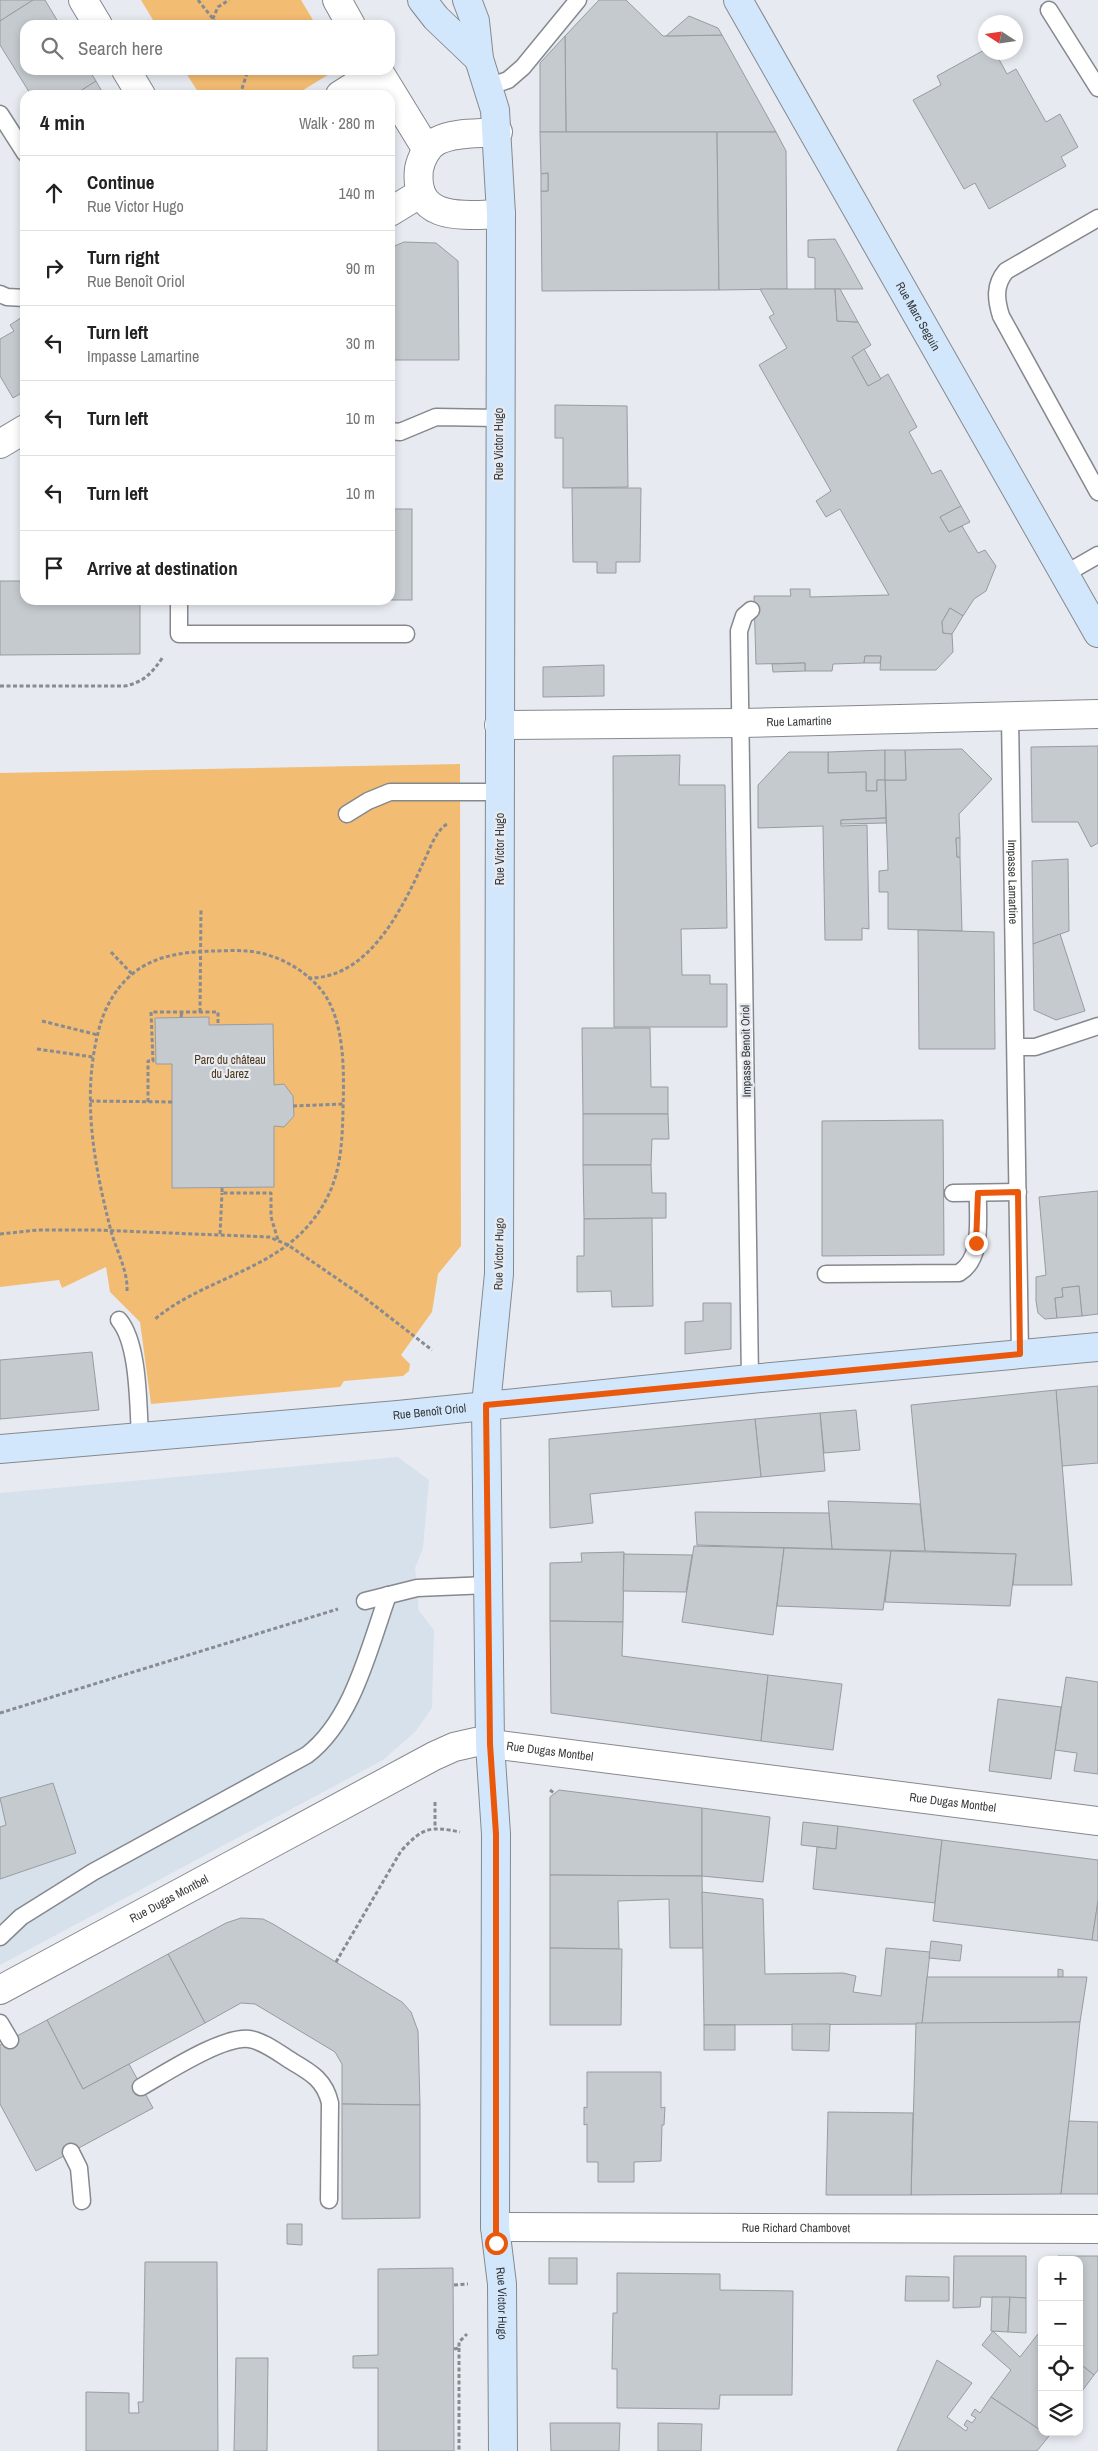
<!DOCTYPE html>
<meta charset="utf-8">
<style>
:root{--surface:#fff;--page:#f2f2f2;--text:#222;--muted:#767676;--line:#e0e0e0}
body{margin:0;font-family:"Archivo Narrow",sans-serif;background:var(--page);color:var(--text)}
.controls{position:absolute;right:15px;bottom:15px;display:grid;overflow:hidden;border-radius:10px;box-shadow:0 2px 8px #0003}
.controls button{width:45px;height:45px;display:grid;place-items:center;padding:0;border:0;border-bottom:1px solid var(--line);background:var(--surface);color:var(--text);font:25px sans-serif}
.compass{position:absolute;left:978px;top:15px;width:45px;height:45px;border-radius:50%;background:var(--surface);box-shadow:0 2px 8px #0003;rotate:282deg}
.stop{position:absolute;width:15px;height:15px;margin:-11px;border:4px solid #ea580c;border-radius:50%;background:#fff}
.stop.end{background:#ea580c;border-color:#fff;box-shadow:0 1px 5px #0008}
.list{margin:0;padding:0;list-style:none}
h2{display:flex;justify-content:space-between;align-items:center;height:65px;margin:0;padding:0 20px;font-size:21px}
h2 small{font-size:16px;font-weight:400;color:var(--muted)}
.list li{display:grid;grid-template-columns:32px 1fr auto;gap:15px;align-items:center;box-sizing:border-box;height:75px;padding:0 20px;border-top:1px solid var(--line)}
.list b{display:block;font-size:19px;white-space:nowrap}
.list p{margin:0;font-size:16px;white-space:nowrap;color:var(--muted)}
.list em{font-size:16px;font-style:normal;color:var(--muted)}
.icon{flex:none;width:28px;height:28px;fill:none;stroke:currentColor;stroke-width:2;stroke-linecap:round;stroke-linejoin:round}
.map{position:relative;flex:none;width:1098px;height:2451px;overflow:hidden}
.search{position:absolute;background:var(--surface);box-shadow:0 2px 8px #0003;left:20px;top:20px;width:375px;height:55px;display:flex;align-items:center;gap:12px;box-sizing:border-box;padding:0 18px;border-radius:15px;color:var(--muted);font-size:19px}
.panel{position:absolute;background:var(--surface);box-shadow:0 2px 8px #0003;left:20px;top:90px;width:375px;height:515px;border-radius:15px}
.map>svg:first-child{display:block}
.built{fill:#d7e1ec}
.green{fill:#f3bc73}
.building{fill:#c5cacf;stroke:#989ca1}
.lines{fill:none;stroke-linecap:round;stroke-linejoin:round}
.service-casing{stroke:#85898e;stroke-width:19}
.minor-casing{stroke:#85898e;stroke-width:30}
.secondary-casing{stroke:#85898e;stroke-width:30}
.path{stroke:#888b8f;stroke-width:3;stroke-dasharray:4 2.5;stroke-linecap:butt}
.service{stroke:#fff;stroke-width:16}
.minor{stroke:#fff;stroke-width:28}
.secondary{stroke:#d2e7fb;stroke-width:28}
.route{stroke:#ea580c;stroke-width:6}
.labels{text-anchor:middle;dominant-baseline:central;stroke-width:4.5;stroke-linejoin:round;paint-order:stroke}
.street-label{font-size:12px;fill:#383a3c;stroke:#e7ebf1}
.park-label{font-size:12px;fill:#4e3716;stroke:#e7ebf1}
</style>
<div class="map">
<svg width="1098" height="2451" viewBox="0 0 1098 2451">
<rect width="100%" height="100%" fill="#e7ebf1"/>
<path class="built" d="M398 1457 429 1480 423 1548 415 1568 419 1611 434 1630 432 1708 416 1731 383 1760 0 1965V1493Z"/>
<g class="green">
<path d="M141 0H301L316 25H156Z"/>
<path d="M184 70H336L295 95H200Z"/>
<path d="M460 764 461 1246 438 1274 432 1312 401 1355 410 1364 409 1371 403 1376 344 1381 340 1387 151 1404 140 1322 110 1292 106 1267 62 1288 59 1280 0 1287V773Z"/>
</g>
<g class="building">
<path d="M0 0H33L0 21Z"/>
<path d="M33 0H45L60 25H25V70H89L96 81 74 95H31L0 45V21Z"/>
<path d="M599 0H626L663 36 722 35 776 132H566L565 36Z"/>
<path d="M689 16 718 28 722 35 666 36Z"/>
<path d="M565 36 566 132H540V63Z"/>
<path d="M986 49V52H995L1007 74 1016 69 1046 122 1060 114 1078 147 1061 157 1066 166 989 209 975 183 964 189 913 100 941 85 937 76Z"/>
<path d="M96 81 104 95H74Z"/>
<path d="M540 132H717L719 290 542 291 541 191H548V173L541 174Z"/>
<path d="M717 132H776L786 151 787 289 719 290Z"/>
<path d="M548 173V191H541V174Z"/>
<path d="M835 239 863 289H815V258L808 257V240Z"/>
<path d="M404 242 436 243 458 261 459 360H390V248Z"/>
<path d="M760 289H835L837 321 858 322 871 345 852 357 868 386 888 374 917 427 909 432 932 474 941 470 961 506 940 517 949 532 962 526 978 553 985 550 996 566 986 591 974 599 963 616 950 608 942 622 943 633 952 634 953 652 936 670H880L881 656H865L864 663 833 664 832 671H805V663L756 664 754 596H791L790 589H810V597L889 595 840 509 826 517 816 501 831 491 759 365 787 348 769 317 774 314Z"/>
<path d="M835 289H840L858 322 837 321Z"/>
<path d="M25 315V391L13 398 0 376V339L14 331 10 325Z"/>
<path d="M864 349 881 379 868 386 852 357Z"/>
<path d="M555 405 627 406 628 487 563 488V438H555Z"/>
<path d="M572 488H641L640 562H616V573H597V562H573Z"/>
<path d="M961 506 970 522 949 532 940 517Z"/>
<rect x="390" y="509" width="22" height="91"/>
<path d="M0 581H25V600H140V654L0 655Z"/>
<path d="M950 608 963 616 952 634 943 633 942 622Z"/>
<path d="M865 656H881L880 663H864Z"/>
<path d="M805 663V671L773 672 772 664Z"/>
<path d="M604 665V696L543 697V667Z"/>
<path d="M1098 746V843L1091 847 1078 822H1032L1031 747Z"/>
<path d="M962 749 992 779 959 814 960 838H956L957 857H960L962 931 888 929V892H879V871L888 870 885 780H906L905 750Z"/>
<path d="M885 750V780H877V791H866V772L828 773V752Z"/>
<path d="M885 750H905L906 780H885Z"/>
<path d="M789 752H828V773L866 772V791H877V780H885L886 818 841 820V826L867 825 869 929 862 928V940H825L823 826 758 828V785Z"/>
<path d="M680 755 679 785H725L727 928 681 929 682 975H710V984H727V1027H614L613 756Z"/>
<path d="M886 818V823L841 824V820Z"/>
<path d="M956 838H960V857H957Z"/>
<path d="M1068 859 1069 931 1033 944 1032 861Z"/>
<path d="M918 930 994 932 995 1049H919Z"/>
<path d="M1060 934 1085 1011 1056 1020 1034 1010 1033 944Z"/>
<path d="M209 1017V1025L273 1024 274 1085 284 1084 293 1096 294 1116 284 1127 274 1126V1187L172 1188V1064H156L155 1018Z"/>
<path d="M582 1028H650L651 1087H668V1114H583Z"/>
<path d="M583 1114H668L669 1139H652L651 1165H583Z"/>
<path d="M943 1120 944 1255 822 1256V1121Z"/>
<path d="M583 1165H651L652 1193H666V1218L584 1219Z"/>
<path d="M1098 1191V1314L1082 1316 1079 1286 1062 1288 1063 1297 1055 1298 1057 1318 1045 1319 1038 1313 1036 1301V1277L1046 1275 1039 1197Z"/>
<path d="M652 1218 653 1306 612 1307 611 1291 577 1292V1256H584V1219Z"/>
<path d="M1079 1286 1082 1316 1057 1318 1055 1298 1063 1297 1062 1288Z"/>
<path d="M703 1303H731V1349L685 1354V1322L703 1321Z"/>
<path d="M92 1352 99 1410 0 1419V1360Z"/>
<path d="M1098 1386V1463L1062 1466 1056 1390Z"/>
<path d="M1056 1390 1072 1585H1013L1016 1554 925 1551 911 1405Z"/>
<path d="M856 1410 860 1450 824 1453 820 1413Z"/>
<path d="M820 1413 825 1471 761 1477 755 1419Z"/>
<path d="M755 1419 761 1477 590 1494 593 1523 550 1528 549 1439Z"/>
<path d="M828 1501 920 1504 925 1551 832 1549Z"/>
<path d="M695 1512 829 1513 832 1549 697 1545Z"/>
<path d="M694 1546 784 1548 773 1635 682 1622Z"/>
<path d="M784 1548 891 1551 883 1610 777 1606Z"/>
<path d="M891 1551 1016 1554 1010 1606 885 1602Z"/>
<path d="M624 1552 623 1622 550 1621V1563L582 1562 581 1553Z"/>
<path d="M624 1554 692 1555 686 1592 623 1591Z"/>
<path d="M550 1621 623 1622 622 1656 768 1675 761 1741 551 1713Z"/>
<path d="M768 1675 842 1684 833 1750 761 1741Z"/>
<path d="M1066 1677 1098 1682V1774L1074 1771 1077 1753 1055 1750Z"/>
<path d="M998 1699 1061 1707 1051 1779 989 1771Z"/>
<path d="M53 1783 76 1853 0 1879V1827L6 1825 0 1798Z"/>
<path d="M559 1790 702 1808V1876L550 1875V1797Z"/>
<path d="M702 1808 770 1817 763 1882 702 1876Z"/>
<path d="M803 1822 838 1826 836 1849 801 1845Z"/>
<path d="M838 1826 942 1840 935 1903 813 1889 817 1847 836 1849Z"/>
<path d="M942 1840 1098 1860V1901L1092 1940 933 1921Z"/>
<path d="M550 1875 702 1876 703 1948H670L669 1899 618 1901 619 1949 550 1948Z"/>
<path d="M702 1892 763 1899 765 1974 843 1973 856 1976 853 1992 881 1996 886 1948 930 1952 922 2024 704 2025Z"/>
<path d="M1098 1901V1941L1092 1940Z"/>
<path d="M241 1918 263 1919 273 1924 402 2002 411 2012 418 2031 420 2105 342 2104V2064L335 2052 255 2004 241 2003 205 2023 168 1954 226 1923Z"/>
<path d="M931 1941 962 1945 960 1961 929 1958Z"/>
<path d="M550 1948 622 1949 621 2025H550Z"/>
<path d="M168 1954 205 2023 83 2089 47 2020Z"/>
<path d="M1058 1969 1063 1970V1977H1058Z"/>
<path d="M927 1977H1087L1080 2022 922 2024Z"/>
<path d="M47 2020 83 2089 129 2064 153 2108 36 2171 0 2104V2045Z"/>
<path d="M1080 2022 1061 2194 911 2195 916 2023Z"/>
<path d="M792 2024H830L829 2051 792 2050Z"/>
<rect x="704" y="2025" width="31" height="25"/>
<path d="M587 2072H661V2108L665 2107 664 2125H662L661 2161 634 2162V2182H598V2162H587V2124L584 2125V2107L587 2108Z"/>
<path d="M342 2104 420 2105V2218L342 2219Z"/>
<path d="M828 2112 913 2113 911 2195H826Z"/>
<path d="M1069 2121 1098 2122V2194H1061Z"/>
<path d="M287 2224H302V2245L287 2244Z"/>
<path d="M954 2256H1026V2298L981 2297 980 2307 953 2308Z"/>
<path d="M1058 2256H1098V2370L1094 2375 1079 2363V2260H1058Z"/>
<rect x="549" y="2258" width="28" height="26"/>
<path d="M145 2262H217L218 2451H86V2392L129 2393V2413H139L138 2402H143Z"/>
<path d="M453 2268 454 2451H378V2368H353V2356L378 2355V2269Z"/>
<path d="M617 2273 720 2274V2290L793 2291 792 2395H720L719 2409 617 2408V2369H612L613 2313H617Z"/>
<path d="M906 2276 949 2277V2301H905Z"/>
<path d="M992 2297H1010L1008 2332 991 2331Z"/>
<path d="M1010 2297 1026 2298V2333L1008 2332Z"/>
<path d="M993 2331 1020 2357 1038 2334 1042 2335V2431L991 2397 1011 2370 982 2345Z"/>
<path d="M236 2358H268L267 2451H234Z"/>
<path d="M937 2360 972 2383 947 2417 966 2431 968 2428 964 2425 967 2420 972 2423 976 2418 971 2415 975 2409 980 2413 991 2397 1049 2436 1037 2451H897Z"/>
<path d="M1079 2363 1094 2375 1079 2395Z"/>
<path d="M550 2423H620L619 2451H551Z"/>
<path d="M658 2423 702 2424 701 2451H658Z"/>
</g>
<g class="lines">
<defs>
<g id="service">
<path d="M1049 10 1098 88"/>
<path d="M488 87 508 80 523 67 578 0"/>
<path d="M0 114 25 153"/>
<path d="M1098 218 1006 271C994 285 996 300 1001 316L1098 492"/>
<path d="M0 294 7 297 25 298"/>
<path d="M390 431 400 432 436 417 499 418"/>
<path d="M1065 574 1098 555"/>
<path d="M179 600V634H406"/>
<path id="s1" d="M1010 717 1020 1354"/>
<path d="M347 814 368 801 390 792H499"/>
<path d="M1016 1047H1035L1098 1026"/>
<path d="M953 1193 1018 1192"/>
<path d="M826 1274 959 1273C984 1258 977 1218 978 1193"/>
<path d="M119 1320C139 1344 138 1405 140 1436"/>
<path d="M750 1379 739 631 744 616 751 610"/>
<path d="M365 1601 417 1588 488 1585"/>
<path d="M0 1937 21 1917 93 1872 307 1755C353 1720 369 1648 388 1595"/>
<path d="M0 2023 10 2040"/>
<path d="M141 2087C166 2073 222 2036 249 2039 264 2041 280 2054 293 2062 312 2073 325 2081 330 2103L329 2200"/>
<path d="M71 2152 79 2168 82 2201"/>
</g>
<g id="minor">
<path d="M83 0 98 25"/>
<path d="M337 0 351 25"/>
<path d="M126 70 141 95"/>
<path d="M378 70 427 150"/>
<path d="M340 95 378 71"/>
<path d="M498 132C479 134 454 132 437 141 427 146 421 159 419 169 413 223 465 215 501 214"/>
<path d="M390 212 421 193"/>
<path d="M0 444 25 429"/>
<path id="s2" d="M499 725 742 723 1098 714"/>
<path id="s3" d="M0 1990 434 1756 454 1747 476 1742 1098 1821"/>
<path id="s4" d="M495 2227 1098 2229"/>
</g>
<g id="secondary">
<path d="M422 0 436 18 479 59"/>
<path id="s5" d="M467 0 475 21 479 59 495 110 501 214 499 1274 486 1405 490 1744 496 1834 495 2227 502 2284 503 2451"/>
<path id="s6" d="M738 0 1098 633"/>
<path id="s7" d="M0 1449 398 1415 750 1379 1098 1347"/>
</g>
</defs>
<use href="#service" class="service-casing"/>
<use href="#minor" class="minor-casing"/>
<use href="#secondary" class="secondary-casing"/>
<g class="path">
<path d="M198 0 218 25"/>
<path d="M210 25 218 7 229 0"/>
<path d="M240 95 247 73 245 70"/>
<path d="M0 686H125C144 682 152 673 163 657"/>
<path d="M111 952 132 974"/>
<path d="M308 978C369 979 402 909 424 861 430 849 436 829 449 823"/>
<path d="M200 1012 201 908"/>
<path d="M181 1017 182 1012"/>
<path d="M42 1021 98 1035"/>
<path d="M37 1049 93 1057"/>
<path d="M90 1101 172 1102"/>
<path d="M148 1102V1061H153L151 1012H218V1025"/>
<path d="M293 1106 343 1104"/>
<path d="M222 1188V1193H271V1217L278 1240"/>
<path d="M0 1234 38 1230H96L269 1237 288 1245 361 1295 432 1350"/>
<path d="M220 1234 222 1193"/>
<path d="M127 1291C128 1270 116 1250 111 1231 94 1165 81 1096 99 1029 104 1009 115 989 131 975 154 955 184 952 213 951 224 951 236 950 247 951 277 953 313 973 328 1000 345 1031 344 1075 343 1110 342 1156 339 1191 307 1227 267 1272 199 1281 154 1320"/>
<path d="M0 1713 338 1609"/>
<path d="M550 1790 554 1793"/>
<path d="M435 1802V1827"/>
<path d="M336 1962 401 1851C423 1827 430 1826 460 1832"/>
<path d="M454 2285 468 2284"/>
<path d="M459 2348V2451"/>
<path d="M454 2349 459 2348V2342L467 2334"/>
</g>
<use href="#service" class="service"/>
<use href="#minor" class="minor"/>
<use href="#secondary" class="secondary"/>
</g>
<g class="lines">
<path class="route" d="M496 2243V1834L490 1744 486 1405 1020 1354 1018 1192 978 1193 976 1243"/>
</g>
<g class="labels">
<g class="street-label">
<text stroke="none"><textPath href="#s6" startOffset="364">Rue Marc Seguin</textPath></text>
<text transform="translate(499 444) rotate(-90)">Rue Victor Hugo</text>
<text stroke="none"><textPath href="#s2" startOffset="300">Rue Lamartine</textPath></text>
<text transform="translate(500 849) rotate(-90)">Rue Victor Hugo</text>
<text stroke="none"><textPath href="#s1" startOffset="165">Impasse Lamartine</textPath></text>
<text transform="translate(746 1051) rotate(-91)">Impasse Benoit Oriol</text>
<text transform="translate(499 1254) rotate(-89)">Rue Victor Hugo</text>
<text stroke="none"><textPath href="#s7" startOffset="431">Rue Benoît Oriol</textPath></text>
<text stroke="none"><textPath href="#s3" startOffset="612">Rue Dugas Montbel</textPath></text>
<text stroke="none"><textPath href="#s3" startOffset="1018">Rue Dugas Montbel</textPath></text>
<text stroke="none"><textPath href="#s3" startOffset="192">Rue Dugas Montbel</textPath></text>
<text stroke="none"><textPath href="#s4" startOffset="301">Rue Richard Chambovet</textPath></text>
<text stroke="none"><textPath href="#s5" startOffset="2309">Rue Victor Hugo</textPath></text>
</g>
<g class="park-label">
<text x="230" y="1060">Parc du château<tspan x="230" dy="14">du Jarez</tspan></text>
</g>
</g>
</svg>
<div class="controls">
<button>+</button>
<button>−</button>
<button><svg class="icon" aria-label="locate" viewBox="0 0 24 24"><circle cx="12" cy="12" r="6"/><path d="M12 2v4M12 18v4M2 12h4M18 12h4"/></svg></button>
<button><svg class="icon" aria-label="layers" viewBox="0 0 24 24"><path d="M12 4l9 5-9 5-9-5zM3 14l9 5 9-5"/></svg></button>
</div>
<svg class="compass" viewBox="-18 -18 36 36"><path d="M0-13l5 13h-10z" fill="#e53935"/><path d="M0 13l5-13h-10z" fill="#767676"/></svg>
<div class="stop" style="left:496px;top:2243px"></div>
<div class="stop end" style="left:976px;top:1243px"></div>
<div class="search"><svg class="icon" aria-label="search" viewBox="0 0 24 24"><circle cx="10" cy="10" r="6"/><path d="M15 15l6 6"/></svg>Search here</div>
<section class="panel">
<h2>4 min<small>Walk · 280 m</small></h2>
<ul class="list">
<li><svg class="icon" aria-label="ahead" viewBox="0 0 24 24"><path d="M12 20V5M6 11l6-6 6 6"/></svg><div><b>Continue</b><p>Rue Victor Hugo</p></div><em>140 m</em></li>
<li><svg class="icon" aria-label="right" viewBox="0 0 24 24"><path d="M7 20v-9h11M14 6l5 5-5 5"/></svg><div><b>Turn right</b><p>Rue Benoît Oriol</p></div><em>90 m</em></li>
<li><svg class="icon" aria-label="left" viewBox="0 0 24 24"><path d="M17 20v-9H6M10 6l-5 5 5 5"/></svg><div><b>Turn left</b><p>Impasse Lamartine</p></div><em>30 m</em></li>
<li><svg class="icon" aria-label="left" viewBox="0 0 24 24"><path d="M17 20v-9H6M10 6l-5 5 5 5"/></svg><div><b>Turn left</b></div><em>10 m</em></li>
<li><svg class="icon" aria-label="left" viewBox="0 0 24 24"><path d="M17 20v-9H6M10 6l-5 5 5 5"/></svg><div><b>Turn left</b></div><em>10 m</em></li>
<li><svg class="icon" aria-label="arrive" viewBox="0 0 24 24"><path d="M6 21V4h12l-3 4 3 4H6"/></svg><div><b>Arrive at destination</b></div></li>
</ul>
</section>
</div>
